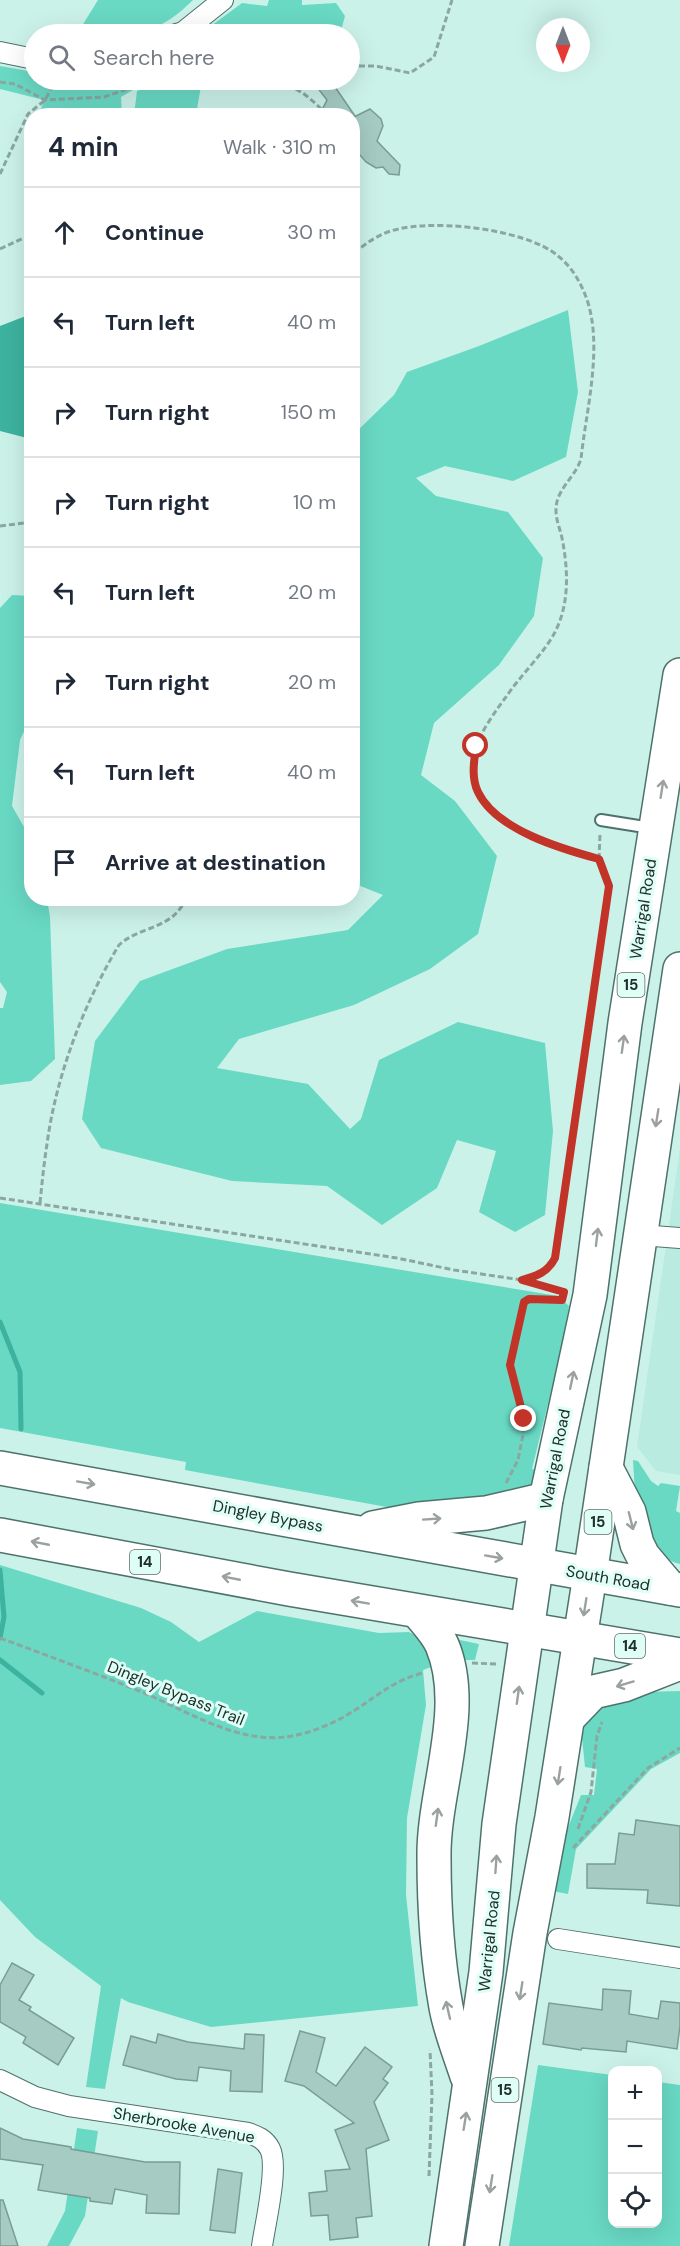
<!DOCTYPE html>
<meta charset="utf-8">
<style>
:root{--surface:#fff;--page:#f6f6f7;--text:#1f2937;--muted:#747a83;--line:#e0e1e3}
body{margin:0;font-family:"DM Sans",sans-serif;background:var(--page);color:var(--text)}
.controls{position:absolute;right:18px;bottom:18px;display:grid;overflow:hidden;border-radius:12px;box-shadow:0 6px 24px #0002}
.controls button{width:54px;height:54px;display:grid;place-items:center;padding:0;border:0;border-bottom:2px solid var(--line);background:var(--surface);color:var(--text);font:30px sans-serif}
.compass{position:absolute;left:536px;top:18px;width:54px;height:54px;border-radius:50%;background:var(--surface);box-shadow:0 6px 24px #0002;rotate:180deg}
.stop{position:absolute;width:18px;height:18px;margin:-14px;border:4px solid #c13427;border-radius:50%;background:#fff}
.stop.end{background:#c13427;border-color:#fff;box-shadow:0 2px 6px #0008}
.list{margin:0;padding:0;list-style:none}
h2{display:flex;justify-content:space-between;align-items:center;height:78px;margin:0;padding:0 24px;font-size:26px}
h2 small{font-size:20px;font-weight:400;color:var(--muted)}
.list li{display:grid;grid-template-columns:39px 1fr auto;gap:18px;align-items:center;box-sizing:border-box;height:90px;padding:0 24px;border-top:2px solid var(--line)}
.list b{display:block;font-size:22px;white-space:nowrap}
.list em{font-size:20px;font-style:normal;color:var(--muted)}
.icon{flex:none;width:33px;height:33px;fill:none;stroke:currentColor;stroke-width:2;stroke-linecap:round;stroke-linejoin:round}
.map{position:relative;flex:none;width:680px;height:2246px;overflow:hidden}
.search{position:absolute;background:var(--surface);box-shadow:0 6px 24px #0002;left:24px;top:24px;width:336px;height:66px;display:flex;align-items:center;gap:15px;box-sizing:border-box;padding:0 21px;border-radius:33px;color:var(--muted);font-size:22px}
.panel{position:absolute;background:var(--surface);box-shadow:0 6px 24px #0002;left:24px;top:108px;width:336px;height:798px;border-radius:24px}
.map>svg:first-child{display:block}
.built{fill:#b9ebe0}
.green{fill:#69d9c4}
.water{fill:#3db39f}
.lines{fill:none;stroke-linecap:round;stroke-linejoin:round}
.stream{stroke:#3db39f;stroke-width:5}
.building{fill:#a5cbc3;stroke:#789d95;stroke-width:1.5}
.lane-casing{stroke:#4e726b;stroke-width:14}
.street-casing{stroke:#4e726b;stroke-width:22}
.highway-casing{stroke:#4e726b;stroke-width:36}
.path{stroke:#8aa7a1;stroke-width:3;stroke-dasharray:6 3;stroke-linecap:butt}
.lane{stroke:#fff;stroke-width:10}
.street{stroke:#fff;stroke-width:20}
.highway{stroke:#fff;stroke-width:33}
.oneway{stroke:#9ba1a0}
.route{stroke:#c13427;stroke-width:8}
.labels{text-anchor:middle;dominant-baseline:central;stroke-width:6;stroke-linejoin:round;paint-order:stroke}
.shield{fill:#defef6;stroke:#596d69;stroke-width:1.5}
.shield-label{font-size:15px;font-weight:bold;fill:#202f2c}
.street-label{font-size:16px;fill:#202f2c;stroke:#defef6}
</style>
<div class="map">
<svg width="680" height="2246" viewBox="0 0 680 2246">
<rect width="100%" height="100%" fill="#cbf2e9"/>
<path class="built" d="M680 1148V1475L656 1471 637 1447Z"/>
<g class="green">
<path d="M98 0H193C154 39 128 35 77 34Z"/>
<path d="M269 0H302V5L336 3 345 16 340 34H200L242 3 267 6Z"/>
<path d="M0 66 34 72V80H150L121 97 122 115H39L44 100 0 89Z"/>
<path d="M172 80H202L196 115H134L137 91Z"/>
<path d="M568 310 578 392 566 457 513 481 445 466 416 478 436 496 508 512 543 558 534 616 499 665 434 723 421 775 455 801 497 856 478 934 430 969 354 1005 239 1039 217 1068 308 1084 350 1129 361 1119 379 1060 458 1022 545 1043 553 1131 545 1215 515 1232 479 1212 496 1151 457 1140 437 1188 382 1225 327 1186 232 1181 101 1148 82 1119 95 1041 140 981 227 949 348 930 383 895 353 883V435L394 395 407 372 479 346Z"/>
<path d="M12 595 32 596 31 717 20 740 12 806 31 839 32 898 47 899 50 917 55 1059 31 1081 0 1085V1008H3L7 992 0 982V608Z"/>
<path d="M0 1203 558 1296 569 1306 560 1355 532 1469 537 1470 533 1482 525 1491 414 1512 185 1470 186 1462 0 1428Z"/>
<path d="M633 1460 638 1461 651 1481 658 1486 661 1483 680 1486 676 1511 680 1513V1564C667 1561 663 1555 655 1544 635 1517 635 1493 633 1460Z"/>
<path d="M0 1565 141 1608 171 1622 199 1642 257 1611 379 1633 409 1632 420 1638 439 1664 423 1670 426 1705 407 1818 406 1895 418 2006 211 2027 128 2002 121 1998 105 2089 86 2087 101 1986 35 1937 0 1900Z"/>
<path d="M455 1639 479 1644 475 1660H458Z"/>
<path d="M680 1691V1753L651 1769 576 1849 568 1894 552 1891 565 1835 581 1795H594L597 1769 585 1767 582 1738 588 1710 642 1692Z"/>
<path d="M538 2065 612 2075V2224H658V2082L680 2085V2246H509Z"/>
<path d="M77 2128 98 2131 85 2216 69 2246H47L65 2211Z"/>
</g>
<path class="water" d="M31 314H32L31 439 0 431V326Z"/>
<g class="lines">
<g class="stream">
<path d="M0 1322 20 1372 21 1429"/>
<path d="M0 1638 4 1617 0 1570"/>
<path d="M0 1660 42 1693"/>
</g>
</g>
<g class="building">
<path d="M313 82 333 84 355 116H329L323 108 327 100Z"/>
<path d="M370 109 381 119 383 126 377 141 400 165 399 175 389 174 383 167 376 168 366 162 359 154 358 145 352 141V118Z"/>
<path d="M636 1820 680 1826V1906L647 1903 648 1890 587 1888V1864H615L619 1833 634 1835Z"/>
<path d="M12 1963 34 1975 19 2000 31 2007 29 2010 74 2038 58 2065 23 2043 26 2037 0 2022V1985Z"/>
<path d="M603 1989 631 1991 629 2014 658 2019 661 2001 680 2003V2026L677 2049 627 2041 626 2052 582 2048 581 2050 543 2044 549 2003 602 2010Z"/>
<path d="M300 2031 325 2038 316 2072 336 2086 365 2047 392 2067 383 2079 388 2083 374 2102 389 2140 366 2149 372 2216 356 2218 358 2237 330 2240 328 2215 311 2216 309 2193 327 2191 325 2171 350 2169 335 2130 354 2123 304 2086 285 2081Z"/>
<path d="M158 2034 188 2042 244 2049 245 2034 264 2035 262 2092 230 2091 231 2071 199 2067 197 2081 176 2079 123 2065 131 2036 156 2043Z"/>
<path d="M0 2128 23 2139 71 2147V2149L145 2162H180L179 2214 146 2213 147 2195 115 2189 112 2204 90 2201V2198L38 2190 43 2165 0 2159Z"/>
<path d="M218 2169 242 2173 235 2233 210 2230Z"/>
<path d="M0 2200H3L18 2246H0Z"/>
</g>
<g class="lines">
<defs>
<path id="lane" d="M601 820 651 828"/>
<g id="street">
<path d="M176 34 183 32 223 0"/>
<path d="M0 52 34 59"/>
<path d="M640 1235 680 1238"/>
<path d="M558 1939 680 1958"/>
<path d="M0 2080 35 2097 69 2106 248 2133C257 2136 265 2139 270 2149 279 2167 265 2224 262 2246"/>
</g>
<g id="highway">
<path d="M0 1468C227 1508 453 1551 680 1590"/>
<path d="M606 1468 629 1512 637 1544 643 1556 670 1588"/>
<path d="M373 1528 419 1519 486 1513 546 1499"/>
<path d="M0 1535 289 1589 680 1655"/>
<path d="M418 1612C426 1622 437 1633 442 1645 469 1708 433 1791 434 1857 434 1906 437 1957 446 2007 450 2030 460 2054 467 2076"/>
<path d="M568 1718 593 1692 624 1685 680 1663"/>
<path d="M446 2246 486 1972 499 1824 546 1499 590 1295 625 1023 680 675"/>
<path d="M482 2246 530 1933 552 1817 590 1575 680 969"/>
</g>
</defs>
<use href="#lane" class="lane-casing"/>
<use href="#street" class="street-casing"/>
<use href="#highway" class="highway-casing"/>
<g class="path">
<path d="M350 66H376L410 73 434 57 452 0"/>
<path d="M261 80C293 83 305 92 328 116"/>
<path d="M0 82 15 84 45 100 104 97 154 80"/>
<path d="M0 174 28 114 45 100 56 80"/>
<path d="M0 249 32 234"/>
<path d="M0 526 32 522"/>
<path d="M599 859 600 834"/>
<path d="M0 1198 397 1258 454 1270 522 1280 536 1276 550 1268 555 1258 609 886 599 859C546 845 459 819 476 748 478 736 498 707 506 697 519 677 545 652 555 632 570 603 568 568 562 538 560 529 556 520 556 511 555 490 575 478 581 459 586 410 604 345 586 297 580 281 571 266 558 256 526 228 421 216 383 234 372 239 361 247 352 255"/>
<path d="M40 1203C42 1183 44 1163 47 1144 56 1076 84 1003 119 945 141 925 173 930 186 898"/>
<path d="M525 1280 564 1292"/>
<path d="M506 1483 518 1460 523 1435 524 1419 510 1365 524 1302 529 1299 562 1300"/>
<path d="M0 1638C46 1655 92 1672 137 1690 185 1709 238 1746 292 1736 314 1732 337 1722 355 1710 379 1695 394 1680 423 1673"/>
<path d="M472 1663 496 1664"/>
<path d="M578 1829 591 1792 597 1736 602 1722"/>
<path d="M573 1848 648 1768 680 1748"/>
<path d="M429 2176 432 2095 430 2050"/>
</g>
<use href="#lane" class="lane"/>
<use href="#street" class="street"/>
<use href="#highway" class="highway"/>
</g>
<defs><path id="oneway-shaft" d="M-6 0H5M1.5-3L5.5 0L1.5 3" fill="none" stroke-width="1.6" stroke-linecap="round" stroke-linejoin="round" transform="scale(1.5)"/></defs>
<g class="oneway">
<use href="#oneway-shaft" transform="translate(662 789) rotate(-81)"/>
<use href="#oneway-shaft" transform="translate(623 1044) rotate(-82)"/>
<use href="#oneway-shaft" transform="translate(657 1118) rotate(99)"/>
<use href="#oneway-shaft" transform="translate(597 1237) rotate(-83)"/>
<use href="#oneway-shaft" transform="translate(572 1380) rotate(-78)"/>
<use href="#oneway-shaft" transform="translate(86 1483) rotate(10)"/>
<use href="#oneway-shaft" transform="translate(432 1519) rotate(-4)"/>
<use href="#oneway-shaft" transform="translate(631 1521) rotate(76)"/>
<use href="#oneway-shaft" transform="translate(40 1543) rotate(-169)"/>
<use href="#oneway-shaft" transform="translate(494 1557) rotate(10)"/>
<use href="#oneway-shaft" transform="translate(231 1578) rotate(-169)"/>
<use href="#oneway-shaft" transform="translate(360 1602) rotate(-170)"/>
<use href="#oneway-shaft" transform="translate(585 1607) rotate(99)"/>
<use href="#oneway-shaft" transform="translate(625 1684) rotate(163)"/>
<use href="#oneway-shaft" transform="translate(518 1695) rotate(-82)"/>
<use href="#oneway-shaft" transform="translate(559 1776) rotate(99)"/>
<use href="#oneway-shaft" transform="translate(437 1817) rotate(-82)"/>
<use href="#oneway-shaft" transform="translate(496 1864) rotate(-86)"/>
<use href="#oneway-shaft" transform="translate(521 1991) rotate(99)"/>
<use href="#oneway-shaft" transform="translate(448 2010) rotate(-103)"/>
<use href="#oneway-shaft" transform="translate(465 2121) rotate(-81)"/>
<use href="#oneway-shaft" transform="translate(491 2184) rotate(99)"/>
</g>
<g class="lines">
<path class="route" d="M476 746C474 761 471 778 478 792 496 830 562 849 599 859L609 886 555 1258C548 1272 537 1276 522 1280L564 1292 562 1300 529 1299 524 1302 510 1365 524 1419"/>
</g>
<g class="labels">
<g class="shield">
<rect x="617.5" y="973" width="27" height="24" rx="4.5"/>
<rect x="584.5" y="1510" width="27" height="24" rx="4.5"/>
<rect x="130" y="1550" width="30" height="24" rx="4.5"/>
<rect x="615" y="1634" width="30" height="24" rx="4.5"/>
<rect x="491.5" y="2078" width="27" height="24" rx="4.5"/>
</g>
<g class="shield-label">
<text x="631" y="985">15</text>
<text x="598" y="1522">15</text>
<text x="145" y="1562">14</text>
<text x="630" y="1646">14</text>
<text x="505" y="2090">15</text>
</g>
<g class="street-label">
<text transform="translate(643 909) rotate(-81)">Warrigal Road</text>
<text transform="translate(555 1459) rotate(-79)">Warrigal Road</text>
<text transform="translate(268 1516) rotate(11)">Dingley Bypass</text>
<text transform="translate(608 1578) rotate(10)">South Road</text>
<text transform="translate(176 1693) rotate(22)">Dingley Bypass Trail</text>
<text transform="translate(489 1941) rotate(-84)">Warrigal Road</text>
<text transform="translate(184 2125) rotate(10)">Sherbrooke Avenue</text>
</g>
</g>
</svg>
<div class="controls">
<button>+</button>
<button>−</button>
<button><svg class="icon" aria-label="locate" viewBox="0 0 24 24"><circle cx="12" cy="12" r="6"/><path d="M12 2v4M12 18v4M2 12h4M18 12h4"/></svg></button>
</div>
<svg class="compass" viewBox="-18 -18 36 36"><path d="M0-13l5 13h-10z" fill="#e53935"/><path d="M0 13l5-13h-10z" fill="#747a83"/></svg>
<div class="stop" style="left:476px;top:746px"></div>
<div class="stop end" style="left:524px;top:1419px"></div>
<div class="search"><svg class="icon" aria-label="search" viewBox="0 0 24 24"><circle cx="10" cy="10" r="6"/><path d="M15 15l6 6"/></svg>Search here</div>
<section class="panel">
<h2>4 min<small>Walk · 310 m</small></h2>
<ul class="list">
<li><svg class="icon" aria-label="ahead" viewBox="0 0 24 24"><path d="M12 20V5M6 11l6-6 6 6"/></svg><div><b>Continue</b></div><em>30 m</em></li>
<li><svg class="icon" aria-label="left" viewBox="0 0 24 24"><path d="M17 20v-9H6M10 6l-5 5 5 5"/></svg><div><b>Turn left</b></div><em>40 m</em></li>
<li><svg class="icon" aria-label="right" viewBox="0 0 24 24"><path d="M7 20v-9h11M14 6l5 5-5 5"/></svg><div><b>Turn right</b></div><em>150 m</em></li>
<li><svg class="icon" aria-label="right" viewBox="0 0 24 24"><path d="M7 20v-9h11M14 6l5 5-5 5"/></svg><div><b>Turn right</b></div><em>10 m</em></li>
<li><svg class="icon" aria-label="left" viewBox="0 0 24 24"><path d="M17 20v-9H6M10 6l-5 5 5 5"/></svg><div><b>Turn left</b></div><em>20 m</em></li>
<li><svg class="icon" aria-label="right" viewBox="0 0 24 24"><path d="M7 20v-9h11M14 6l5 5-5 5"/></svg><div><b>Turn right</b></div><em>20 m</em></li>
<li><svg class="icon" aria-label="left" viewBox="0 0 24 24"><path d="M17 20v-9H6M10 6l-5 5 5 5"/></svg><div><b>Turn left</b></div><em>40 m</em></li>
<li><svg class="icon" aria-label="arrive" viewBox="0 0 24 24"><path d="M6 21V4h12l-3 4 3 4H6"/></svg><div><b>Arrive at destination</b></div></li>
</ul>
</section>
</div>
